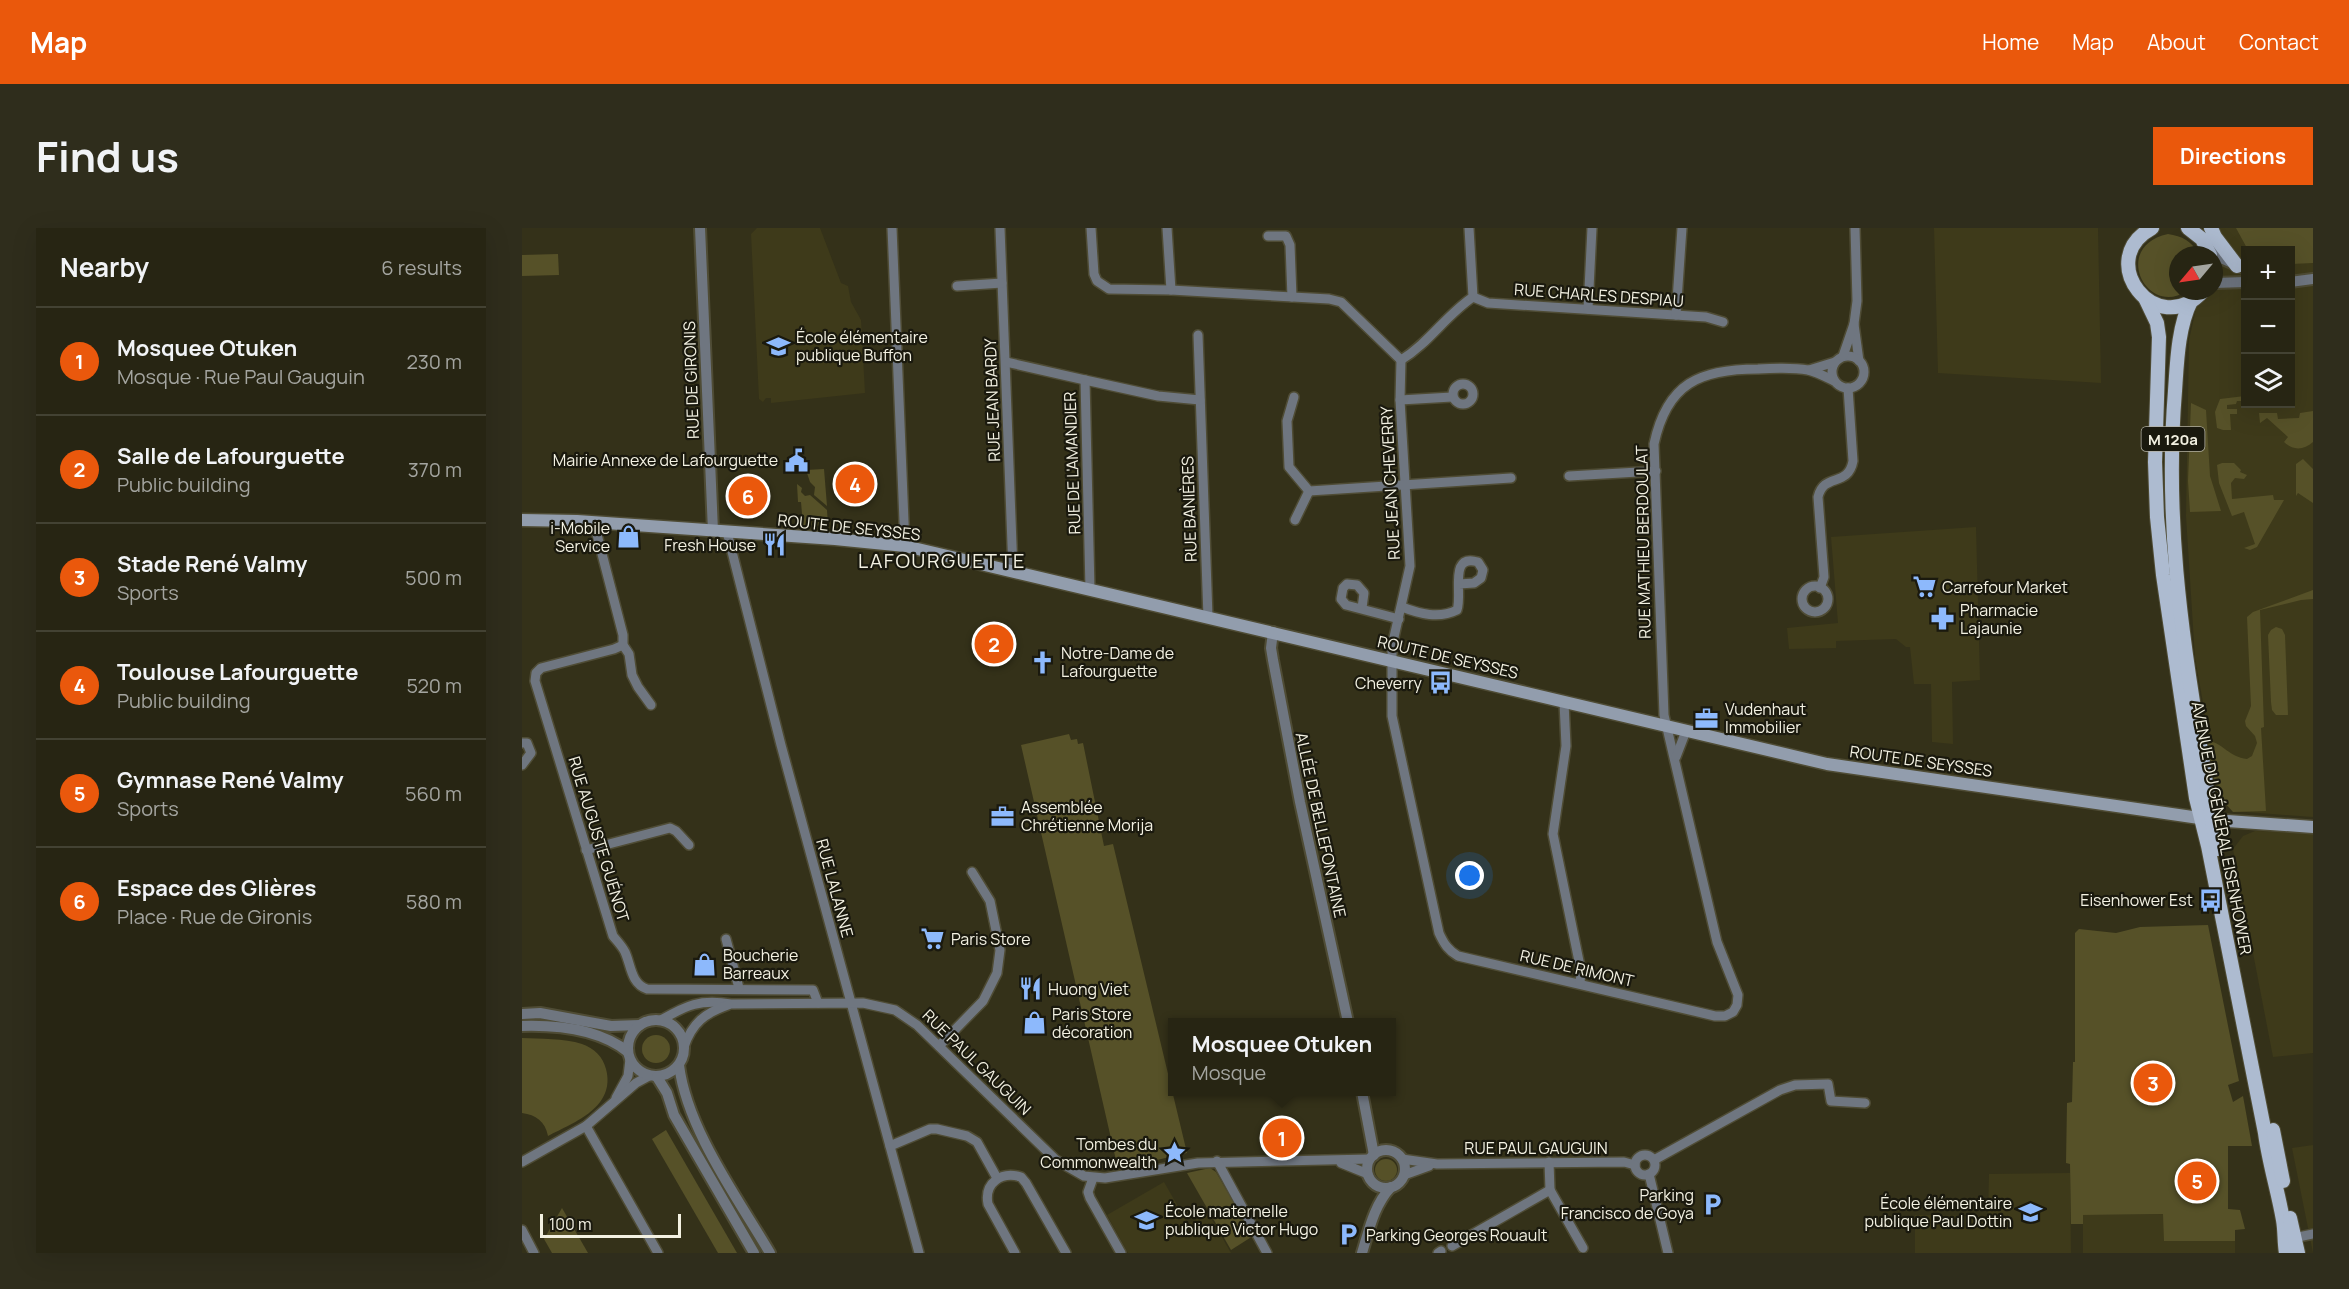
<!DOCTYPE html>
<meta charset="utf-8">
<style>
:root{--surface:#272513;--page:#2f2d1c;--text:#f1f3f6;--muted:#a4a5a0;--line:#434233;--accent:#ea580c}
body{margin:0;font-family:Manrope,sans-serif;background:var(--page);color:var(--text)}
.controls{position:absolute;right:18px;top:18px;display:grid;overflow:hidden;border-radius:0px;box-shadow:0 6px 24px #0002}
.controls button{width:54px;height:54px;display:grid;place-items:center;padding:0;border:0;border-bottom:2px solid var(--line);background:var(--surface);color:var(--text);font:30px sans-serif}
.compass{position:absolute;left:1647px;top:18px;width:54px;height:54px;border-radius:50%;background:var(--surface);box-shadow:0 6px 24px #0002;rotate:241deg}
.scale{position:absolute;left:18px;bottom:15px;width:141px;box-sizing:border-box;padding-left:6px;border:3px solid #f3f1e2;border-top:0;font-size:16px;line-height:21px;white-space:nowrap;color:#f3f1e2;-webkit-text-stroke:4px #1a190e;paint-order:stroke}
.you{position:absolute;left:948px;top:648px;width:21px;height:21px;margin:-15px;border:4px solid #fff;border-radius:50%;background:#1a73e8;box-shadow:0 0 0 9px #1a73e833}
.badge{display:grid;place-items:center;width:39px;height:39px;border-radius:50%;background:var(--accent);color:#fff;font-size:20px;font-weight:700}
.pin{position:absolute;translate:-50% -50%;border:3px solid #fff;box-shadow:0 2px 6px #0006}
.popup{position:absolute;left:646px;top:790px;width:228px;height:78px;box-sizing:border-box;display:grid;place-content:center;border-radius:0px;background:var(--surface);filter:drop-shadow(0 2px 4px #0005);font-size:20px;white-space:nowrap;color:var(--muted)}
.popup b{font-size:22px;color:var(--text)}
.popup::after{content:'';position:absolute;left:50%;top:100%;margin-left:-12px;border:12px solid transparent;border-top-color:var(--surface)}
.list{margin:0;padding:0;list-style:none}
h2{display:flex;justify-content:space-between;align-items:center;height:78px;margin:0;padding:0 24px;font-size:26px}
h2 small{font-size:20px;font-weight:400;color:var(--muted)}
.list li{display:grid;grid-template-columns:39px 1fr auto;gap:18px;align-items:center;box-sizing:border-box;height:108px;padding:0 24px;border-top:2px solid var(--line)}
.list b{display:block;font-size:22px;white-space:nowrap}
.list p{margin:0;font-size:20px;white-space:nowrap;color:var(--muted)}
.list em{font-size:20px;font-style:normal;color:var(--muted)}
.icon{flex:none;width:33px;height:33px;fill:none;stroke:currentColor;stroke-width:2;stroke-linecap:round;stroke-linejoin:round}
.map{position:relative;flex:none;width:1791px;height:1025px;overflow:hidden;border-radius:0px}
header{display:flex;align-items:center;gap:36px;box-sizing:border-box;height:84px;padding:0 30px;background:var(--accent);color:#fff}
header strong{font-size:28px}
nav{display:flex;gap:33px;margin-inline-start:auto;font-size:21px}
.intro{display:flex;align-items:center;justify-content:space-between;box-sizing:border-box;height:144px;padding:0 36px}
h1{margin:0;font-size:42px}
.button{padding:15px 27px;border-radius:0px;background:var(--accent);color:#fff;font-size:21px;font-weight:700}
main{display:flex;gap:36px;padding:0 36px}
aside{flex:1;background:var(--surface);border-radius:0px;box-shadow:0 6px 24px #0002}
.map>svg:first-child{display:block}
.built{fill:#3e3a1a;fill-rule:evenodd}
.green{fill:#565128}
.lines{fill:none;stroke-linecap:round;stroke-linejoin:round}
.minor-casing{stroke:#4f4c35;stroke-width:12}
.tertiary-casing{stroke:#4f4c35;stroke-width:14}
.secondary-casing{stroke:#4f4c35;stroke-width:15}
.primary-casing{stroke:#4f4c35;stroke-width:16}
.minor{stroke:#6f7680;stroke-width:9}
.tertiary{stroke:#6f7680;stroke-width:10}
.secondary{stroke:#929dad;stroke-width:12}
.primary{stroke:#adbbd0;stroke-width:14}
.labels{text-anchor:middle;dominant-baseline:central;stroke-width:4.5;stroke-linejoin:round;paint-order:stroke}
.shield{fill:#1a190e;stroke:#b2b0a2;stroke-width:1.5}
.shield-label{font-size:15px;font-weight:bold;fill:#f3f1e2}
.street-label{font-size:16px;fill:#f3f1e2;stroke:#1a190e}
.poi-label{font-size:16px;fill:#f3f1e2;stroke:#1a190e;text-anchor:start}
.quarter-label{font-size:20px;letter-spacing:1.5px;fill:#f3f1e2;stroke:#1a190e}
</style>
<header>
<strong>Map</strong>
<nav><a>Home</a><a>Map</a><a>About</a><a>Contact</a></nav>
</header>
<div class="intro"><h1>Find us</h1><a class="button">Directions</a></div>
<main>
<aside>
<h2>Nearby<small>6 results</small></h2>
<ul class="list">
<li><span class="badge">1</span><div><b>Mosquee Otuken</b><p>Mosque · Rue Paul Gauguin</p></div><em>230 m</em></li>
<li><span class="badge">2</span><div><b>Salle de Lafourguette</b><p>Public building</p></div><em>370 m</em></li>
<li><span class="badge">3</span><div><b>Stade René Valmy</b><p>Sports</p></div><em>500 m</em></li>
<li><span class="badge">4</span><div><b>Toulouse Lafourguette</b><p>Public building</p></div><em>520 m</em></li>
<li><span class="badge">5</span><div><b>Gymnase René Valmy</b><p>Sports</p></div><em>560 m</em></li>
<li><span class="badge">6</span><div><b>Espace des Glières</b><p>Place · Rue de Gironis</p></div><em>580 m</em></li>
</ul>
</aside>
<div class="map">
<svg width="1791" height="1025" viewBox="0 0 1791 1025">
<rect width="100%" height="100%" fill="#343119"/>
<g class="built">
<path d="M235 0H298L319 55 326 58 329 74 339 92 343 165 249 175V170H244L241 174 237 171 229 6Z"/>
<path d="M1412 0H1576L1579 155 1416 145Z"/>
<path d="M1693 0H1791V589L1711 583 1698 570 1673 430 1664 288 1667 112 1678 63H1692ZM1724 22H1768V176H1724Z"/>
<path d="M1454 299 1458 452 1430 454 1431 516 1410 514 1409 456H1392L1388 419H1384L1374 411 1314 413V420L1267 421 1265 400 1316 395 1309 309Z"/>
<path d="M1733 603 1791 604V825L1751 829 1711 621 1721 608Z"/>
<path d="M1791 917V1025L1770 920Z"/>
<path d="M1548 945 1549 1025H1393V987L1466 988 1467 946Z"/>
<path d="M642 954 666 996 686 985 709 1025H606L585 987Z"/>
<path d="M1642 986V1013H1713V1025H1561V987Z"/>
</g>
<g class="green">
<path d="M1714 0H1791V35L1769 36 1768 22H1726Z"/>
<path d="M1646 6C1660 8 1670 13 1677 27H1656V63H1665C1624 90 1589 18 1646 6Z"/>
<path d="M36 26 37 47 0 48V27Z"/>
<path d="M1723 168V173H1715L1714 176 1705 177V181H1715V186H1708L1709 202H1701L1695 200 1693 184 1698 171Z"/>
<path d="M1669 175 1684 182 1688 248 1699 283 1668 284 1666 253Z"/>
<path d="M1791 183V214C1782 222 1771 223 1762 214L1766 209 1745 190 1738 195 1737 185H1755L1756 191 1777 190 1778 185Z"/>
<path d="M1781 231 1791 241V275L1776 265 1774 268V236Z"/>
<path d="M1700 235H1712L1719 242 1718 244 1725 247 1722 251 1713 250 1709 255 1710 271 1751 267 1752 272H1762L1735 319 1728 322 1722 320 1733 316 1722 284 1710 288 1697 255 1695 237Z"/>
<path d="M302 241 305 278 292 267 293 259 288 254 284 242Z"/>
<path d="M275 256 280 260 279 264 283 268 288 267 305 282 306 298 281 297 279 274H276Z"/>
<path d="M1791 362V371L1779 372 1738 382 1742 499 1739 500 1744 583 1711 584 1695 566 1685 516 1687 513C1702 516 1707 529 1725 531L1730 528 1735 515 1733 508 1724 498 1723 493 1729 478 1725 389 1731 384Z"/>
<path d="M1754 399 1760 401 1763 407 1766 487H1754L1750 482 1749 474 1746 407 1749 402Z"/>
<path d="M547 506 549 512 555 511 556 516 561 515 582 618 591 616 665 925 596 941 499 517Z"/>
<path d="M1686 697 1717 853 1706 857 1711 874 1721 868 1730 918H1706V981L1718 982 1723 1001 1713 1002V1013H1642L1641 986 1561 987V996H1549L1548 936 1544 935 1545 875 1550 874 1551 834H1553V705L1557 701 1594 705 1618 699Z"/>
<circle cx="134" cy="821" r="14"/>
<path d="M0 810C18 811 42 810 60 816 72 820 81 829 84 841 94 879 53 894 26 908 23 893 14 887 0 885Z"/>
<path d="M144 902 215 1025H196L130 911Z"/>
<circle cx="864" cy="942" r="11"/>
<path d="M688 940 694 944 731 1008 709 1022 665 945Z"/>
<path d="M40 980 66 1025H30L22 1011Z"/>
</g>
<g class="lines">
<defs>
<g id="minor">
<path d="M370 0 383 318"/>
<path d="M478 0 491 343"/>
<path d="M569 0 572 46 575 53 587 61 649 62 807 71 819 74 879 132"/>
<path d="M645 0 649 62"/>
<path d="M1333 0 1335 73 1332 96 1337 133"/>
<path d="M746 8H764L768 17 770 69"/>
<path d="M435 58 480 55"/>
<path d="M951 69 966 75 1184 89 1201 94"/>
<path d="M1066 81 1070 0"/>
<path d="M1154 87 1160 0"/>
<path d="M676 107 686 389"/>
<circle cx="1326" cy="144" r="16"/>
<path d="M1321 128 1332 96"/>
<path d="M879 132 878 172 888 338 870 418V488L917 705C922 716 926 722 936 728L1193 788H1203L1211 784 1215 777 1216 767 1195 714 1142 487 1132 216C1145 155 1178 141 1236 141 1252 140 1270 139 1286 142 1295 144 1304 149 1312 153"/>
<path d="M879 132C907 115 924 87 951 69L947 0"/>
<path d="M484 134 563 152 568 361"/>
<path d="M1287 142 1313 134"/>
<path d="M563 152 636 168 678 172"/>
<circle cx="941" cy="166" r="10"/>
<path d="M772 169 765 193 767 239 787 263 989 250"/>
<path d="M878 172 930 169"/>
<path d="M1047 248 1134 243"/>
<path d="M773 292 787 263"/>
<path d="M72 295 101 407V417L107 426 110 447 116 459 129 477"/>
<path d="M205 304 259 517 397 1025"/>
<circle cx="1293" cy="371" r="13"/>
<path d="M1298 360 1302 349 1296 269C1302 244 1326 260 1331 233L1326 160"/>
<path d="M880 379C898 386 917 391 935 382 941 366 926 325 956 334L961 342 959 350 952 355 937 356"/>
<path d="M840 380 842 365 835 357 825 356 821 360 819 371 824 377 877 391"/>
<path d="M101 417 92 421 19 440 14 445 13 453 91 708C95 713 100 718 103 724 109 737 109 756 125 761L291 762 296 775"/>
<path d="M1042 474 1044 518 1031 606 1059 743 1058 755"/>
<path d="M0 515H5L9 525 0 537"/>
<path d="M1154 529 1164 503"/>
<path d="M64 622 148 600 154 603 167 617"/>
<path d="M204 711 217 760"/>
<path d="M139 792C165 777 178 771 209 776L341 775 373 782 395 797 534 932 562 948 583 950 676 935 848 931"/>
<path d="M417 818 461 773 475 745 478 722 468 673 450 644"/>
<path d="M162 819C170 795 183 785 206 777"/>
<path d="M94 870 106 848 108 831"/>
<path d="M64 898 136 1025"/>
<path d="M368 918 408 901H415L445 908 455 914 475 950"/>
<circle cx="1123" cy="937" r="10"/>
<path d="M880 931 915 936 1102 934 1113 937"/>
<path d="M1132 932 1258 862 1273 857 1306 856 1309 873 1343 875"/>
<path d="M695 933 745 1025"/>
<path d="M0 934 64 898 114 855 127 848"/>
<path d="M1027 934 1028 962"/>
<path d="M819 935 846 946"/>
<path d="M1127 946 1146 1025"/>
<path d="M882 947 907 938"/>
<path d="M571 950 566 964 568 970 599 1025"/>
<path d="M0 1002 12 1025"/>
<path d="M1767 1011 1791 1006"/>
<path d="M930 1018 1028 962 1061 1020"/>
<path d="M493 1025 466 976C462 955 479 943 499 949L504 955 544 1025"/>
<path d="M916 1025 919 1023"/>
</g>
<g id="tertiary">
<path d="M178 0 191 303"/>
<path d="M1684 16 1701 31 1724 41"/>
<path d="M1768 54 1791 51"/>
<path d="M1692 55 1724 54"/>
<path d="M751 404 749 420 751 432 778 574 826 794"/>
<path d="M0 786 18 785 89 798 118 797"/>
<circle cx="134" cy="820" r="28"/>
<path d="M0 798C35 797 77 801 106 824"/>
<path d="M157 837C165 901 215 969 248 1025"/>
<path d="M135 849 145 865 152 887 232 1025"/>
<path d="M840 864 852 927"/>
<circle cx="864" cy="941" r="19"/>
<path d="M840 1025C847 1002 852 977 869 959"/>
</g>
<path id="secondary" d="M0 292 55 293 313 311 383 318 1305 536 1691 592 1791 599"/>
<g id="primary">
<path d="M1630 0C1571 32 1635 114 1681 63"/>
<path d="M1666 0 1680 11 1688 27"/>
<path d="M1689 0 1693 9 1715 38"/>
<path d="M1624 72 1635 95 1637 109 1633 234 1635 289 1641 347 1674 570 1686 618 1743 905C1747 935 1756 963 1761 992 1763 1003 1762 1014 1764 1025"/>
<path d="M1669 73C1656 99 1655 134 1653 163 1643 285 1658 401 1679 522 1684 555 1689 588 1695 621"/>
<path d="M1751 902 1761 953"/>
<path d="M1768 990 1776 1025"/>
</g>
</defs>
<use href="#minor" class="minor-casing"/>
<use href="#tertiary" class="tertiary-casing"/>
<use href="#secondary" class="secondary-casing"/>
<use href="#primary" class="primary-casing"/>
<use href="#minor" class="minor"/>
<use href="#tertiary" class="tertiary"/>
<use href="#secondary" class="secondary"/>
<use href="#primary" class="primary"/>
</g>
<defs>
<symbol id="school-bare" viewBox="-9 -9 18 18"><path d="M0-5L7-2L0 1L-7-2ZM-4 1L0 2.5L4 1V4Q0 6-4 4Z" fill="#8db9fc" stroke="#1a190e" stroke-width="2.5" paint-order="stroke"/></symbol>
<symbol id="civic-bare" viewBox="-9 -9 18 18"><path d="M-.6-6.5H3V-4.5H.6V-3L4-1V1h2V6H-6V1h2V-1L-.6-3ZM-1.2 2.5V6h2.4V2.5Z" fill="#8db9fc" stroke="#1a190e" stroke-width="2.5" paint-order="stroke"/></symbol>
<symbol id="shop-bare" viewBox="-9 -9 18 18"><path d="M-5-2.5h2.3a2.7 3.5 0 0 1 5.4 0H5L5.5 6h-11ZM-1.5-2.5h3a1.5 2.3 0 0 0-3 0Z" fill="#8db9fc" stroke="#1a190e" stroke-width="2.5" paint-order="stroke"/></symbol>
<symbol id="restaurant-bare" viewBox="-9 -9 18 18"><path d="M-5-6h1v4h1v-4h1v4h1v-4h1v5L-1.5 .5V6h-2V.5L-5-1ZM5-6V6H3V1.5H1.5Q1.5-4 5-6Z" fill="#8db9fc" stroke="#1a190e" stroke-width="2.5" paint-order="stroke"/></symbol>
<symbol id="supermarket-bare" viewBox="-9 -9 18 18"><path d="M-6-5.5h2.5l.6 2H6L4.5 2H-2.5L-4.4-4H-6ZM-1.5 3.2a1.3 1.3 0 1 0 .1 0ZM3 3.2a1.3 1.3 0 1 0 .1 0Z" fill="#8db9fc" stroke="#1a190e" stroke-width="2.5" paint-order="stroke"/></symbol>
<symbol id="pharmacy-bare" viewBox="-9 -9 18 18"><path d="M-2-6h4v4h4v4h-4v4h-4v-4h-4v-4h4Z" fill="#8db9fc" stroke="#1a190e" stroke-width="2.5" paint-order="stroke"/></symbol>
<symbol id="church-bare" viewBox="-9 -9 18 18"><path d="M-1.2-6h2.4v3.5h3.3v2.4h-3.3V6h-2.4V-.1h-3.3v-2.4h3.3Z" fill="#8db9fc" stroke="#1a190e" stroke-width="2.5" paint-order="stroke"/></symbol>
<symbol id="bus-bare" viewBox="-9 -9 18 18"><path d="M-5-6H5V4H4V6H2V4H-2V6H-4V4H-5ZM-3.5-4V0h7V-4ZM-3.5 1.2v1.5H-2V1.2ZM2 1.2v1.5H3.5V1.2Z" fill="#8db9fc" stroke="#1a190e" stroke-width="2.5" paint-order="stroke"/></symbol>
<symbol id="office-bare" viewBox="-9 -9 18 18"><path d="M-6-3h4V-5.5h4V-3h4V5H-6ZM-1-4.5V-3h2v-1.5ZM-6 0V1H6V0Z" fill="#8db9fc" stroke="#1a190e" stroke-width="2.5" paint-order="stroke"/></symbol>
<symbol id="sight-bare" viewBox="-9 -9 18 18"><path d="M0-6L1.8-2.2L6-1.7L2.9 1.2L3.7 5.4L0 3.3L-3.7 5.4L-2.9 1.2L-6-1.7L-1.8-2.2Z" fill="#8db9fc" stroke="#1a190e" stroke-width="2.5" paint-order="stroke"/></symbol>
<symbol id="parking-bare" viewBox="-9 -9 18 18"><path d="M-3.5-5.5H1a3.5 3.5 0 0 1 0 7H-1V5.5H-3.5ZM-1-3.4V-.6H.8a1.4 1.4 0 0 0 0-2.8Z" fill="#8db9fc" stroke="#1a190e" stroke-width="2.5" paint-order="stroke"/></symbol>
</defs>
<g fill-rule="evenodd">
<use href="#school-bare" x="240" y="102" width="33" height="33"/>
<use href="#civic-bare" x="258" y="216" width="33" height="33"/>
<use href="#shop-bare" x="90" y="292" width="33" height="33"/>
<use href="#restaurant-bare" x="236" y="300" width="33" height="33"/>
<use href="#supermarket-bare" x="1386" y="342" width="33" height="33"/>
<use href="#pharmacy-bare" x="1404" y="374" width="33" height="33"/>
<use href="#church-bare" x="504" y="418" width="33" height="33"/>
<use href="#bus-bare" x="902" y="438" width="33" height="33"/>
<use href="#office-bare" x="1168" y="474" width="33" height="33"/>
<use href="#office-bare" x="464" y="572" width="33" height="33"/>
<use href="#bus-bare" x="1672" y="656" width="33" height="33"/>
<use href="#supermarket-bare" x="394" y="694" width="33" height="33"/>
<use href="#shop-bare" x="166" y="720" width="33" height="33"/>
<use href="#restaurant-bare" x="492" y="744" width="33" height="33"/>
<use href="#shop-bare" x="496" y="778" width="33" height="33"/>
<use href="#sight-bare" x="636" y="908" width="33" height="33"/>
<use href="#parking-bare" x="1174" y="960" width="33" height="33"/>
<use href="#school-bare" x="1492" y="968" width="33" height="33"/>
<use href="#school-bare" x="608" y="976" width="33" height="33"/>
<use href="#parking-bare" x="810" y="990" width="33" height="33"/>
</g>
<g class="labels">
<rect class="shield" x="1619.5" y="199" width="63" height="24" rx="4.5"/>
<g class="shield-label">
<text x="1651" y="211">M 120a</text>
</g>
<g class="street-label">
<text transform="translate(1077 67) rotate(4)">RUE CHARLES DESPIAU</text>
<text transform="translate(169 152) rotate(-92)">RUE DE GIRONIS</text>
<text transform="translate(470 172) rotate(-92)">RUE JEAN BARDY</text>
<text transform="translate(550 235) rotate(-92)">RUE DE L'AMANDIER</text>
<text transform="translate(868 255) rotate(-93)">RUE JEAN CHEVERRY</text>
<text transform="translate(667 281) rotate(-92)">RUE BANIÈRES</text>
<text transform="translate(327 299) rotate(6)">ROUTE DE SEYSSES</text>
<text transform="translate(1121 314) rotate(-91)">RUE MATHIEU BERDOULAT</text>
<text transform="translate(926 429) rotate(13)">ROUTE DE SEYSSES</text>
<text transform="translate(1399 533) rotate(8)">ROUTE DE SEYSSES</text>
<text transform="translate(799 597) rotate(78)">ALLÉE DE BELLEFONTAINE</text>
<text transform="translate(1700 600) rotate(79)">AVENUE DU GÉNÉRAL EISENHOWER</text>
<text transform="translate(77 611) rotate(73)">RUE AUGUSTE GUÉNOT</text>
<text transform="translate(313 660) rotate(75)">RUE LALANNE</text>
<text transform="translate(1055 740) rotate(13)">RUE DE RIMONT</text>
<text transform="translate(455 834) rotate(44)">RUE PAUL GAUGUIN</text>
<text x="1014" y="920">RUE PAUL GAUGUIN</text>
</g>
<g class="poi-label">
<text x="274" y="109">École élémentaire<tspan x="274" dy="18">publique Buffon</tspan></text>
<text x="256" y="232" text-anchor="end">Mairie Annexe de Lafourguette</text>
<text x="88" y="300" text-anchor="end">i-Mobile<tspan x="88" dy="18">Service</tspan></text>
<text x="234" y="317" text-anchor="end">Fresh House</text>
<text x="1420" y="359">Carrefour Market</text>
<text x="1438" y="382">Pharmacie<tspan x="1438" dy="18">Lajaunie</tspan></text>
<text x="539" y="425">Notre-Dame de<tspan x="539" dy="18">Lafourguette</tspan></text>
<text x="900" y="455" text-anchor="end">Cheverry</text>
<text x="1203" y="481">Vudenhaut<tspan x="1203" dy="18">Immobilier</tspan></text>
<text x="499" y="579">Assemblée<tspan x="499" dy="18">Chrétienne Morija</tspan></text>
<text x="1671" y="672" text-anchor="end">Eisenhower Est</text>
<text x="429" y="711">Paris Store</text>
<text x="201" y="727">Boucherie<tspan x="201" dy="18">Barreaux</tspan></text>
<text x="526" y="761">Huong Viet</text>
<text x="530" y="786">Paris Store<tspan x="530" dy="18">décoration</tspan></text>
<text x="635" y="916" text-anchor="end">Tombes du<tspan x="635" dy="18">Commonwealth</tspan></text>
<text x="1172" y="967" text-anchor="end">Parking<tspan x="1172" dy="18">Francisco de Goya</tspan></text>
<text x="1490" y="975" text-anchor="end">École élémentaire<tspan x="1490" dy="18">publique Paul Dottin</tspan></text>
<text x="643" y="983">École maternelle<tspan x="643" dy="18">publique Victor Hugo</tspan></text>
<text x="844" y="1007">Parking Georges Rouault</text>
</g>
<g class="quarter-label">
<text x="420" y="332">LAFOURGUETTE</text>
</g>
</g>
</svg>
<div class="controls">
<button>+</button>
<button>−</button>
<button><svg class="icon" aria-label="layers" viewBox="0 0 24 24"><path d="M12 4l9 5-9 5-9-5zM3 14l9 5 9-5"/></svg></button>
</div>
<svg class="compass" viewBox="-18 -18 36 36"><path d="M0-13l5 13h-10z" fill="#e53935"/><path d="M0 13l5-13h-10z" fill="#a4a5a0"/></svg>
<div class="scale">100 m</div>
<div class="you"></div>
<div class="pin badge" style="left:760px;top:910px">1</div>
<div class="popup"><b>Mosquee Otuken</b>Mosque</div>
<div class="pin badge" style="left:472px;top:416px">2</div>
<div class="pin badge" style="left:1631px;top:855px">3</div>
<div class="pin badge" style="left:333px;top:256px">4</div>
<div class="pin badge" style="left:1675px;top:953px">5</div>
<div class="pin badge" style="left:226px;top:268px">6</div>
</div>
</main>
